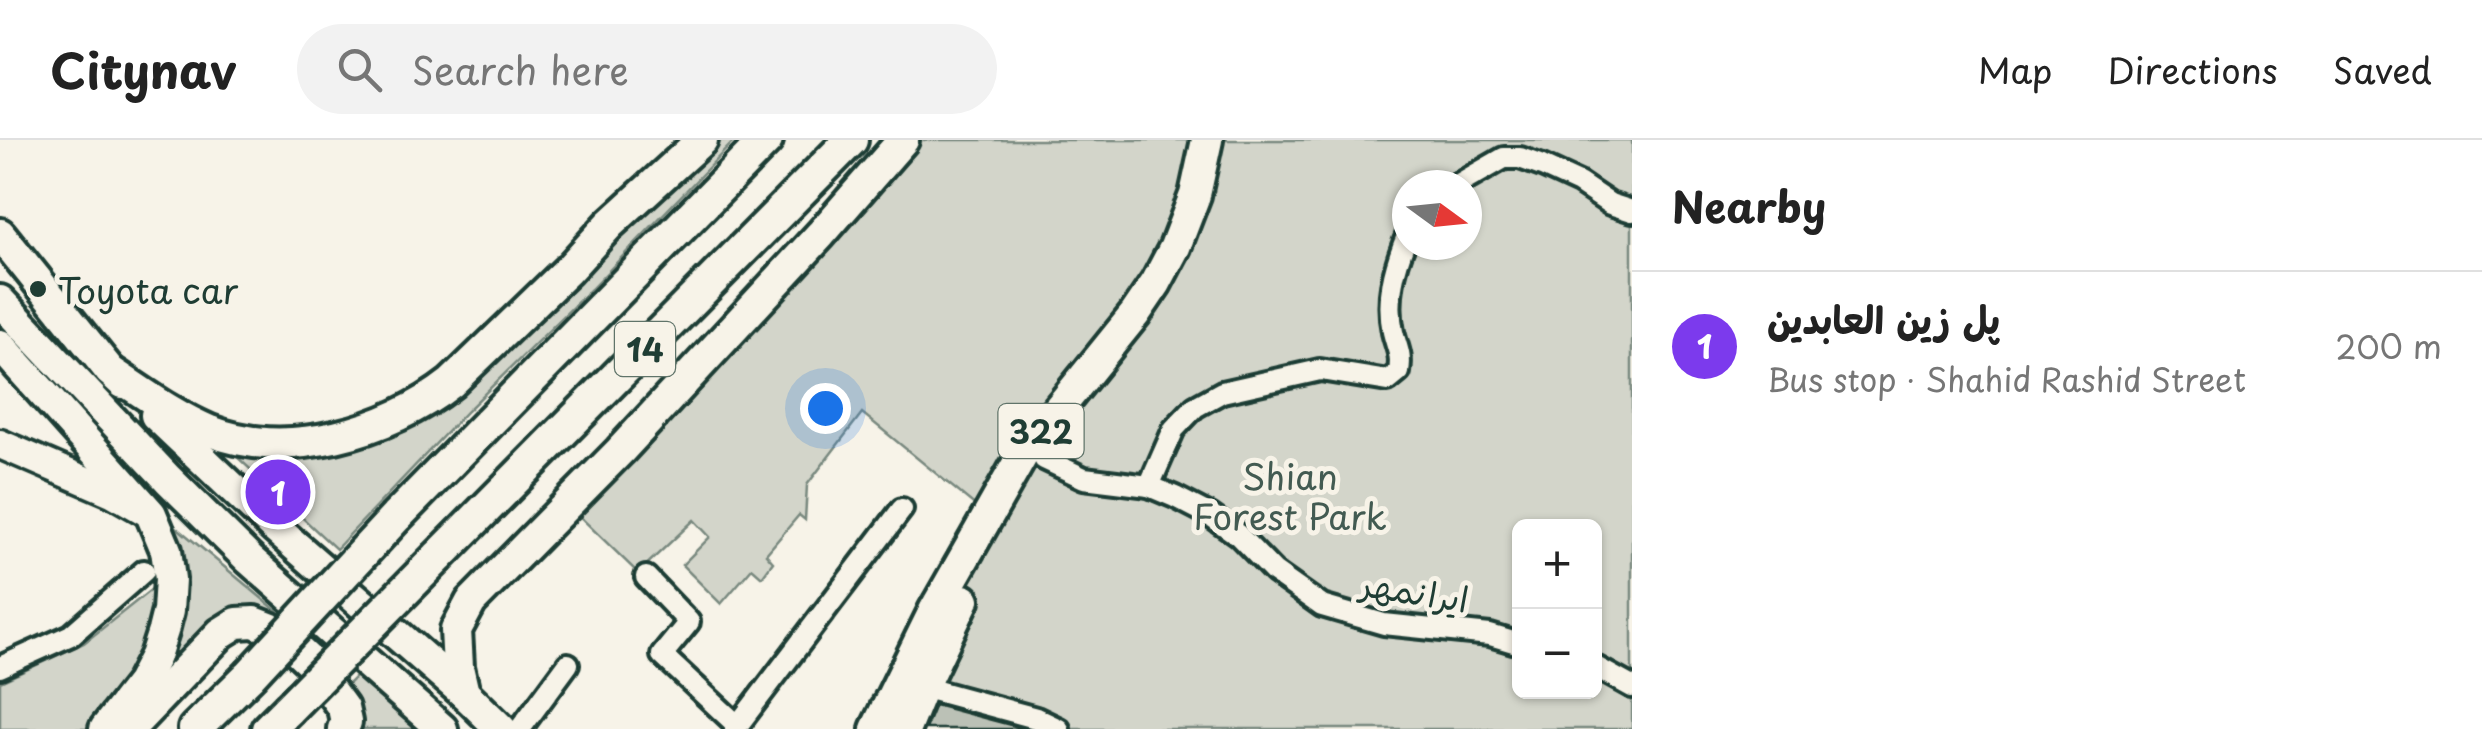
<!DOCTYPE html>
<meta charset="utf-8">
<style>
:root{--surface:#fff;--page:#f2f2f2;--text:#222;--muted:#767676;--line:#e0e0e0;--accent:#7c3aed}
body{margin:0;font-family:"Playpen Sans","Playpen Sans Arabic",sans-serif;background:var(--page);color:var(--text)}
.controls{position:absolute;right:30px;bottom:30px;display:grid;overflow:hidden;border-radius:15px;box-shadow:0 2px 8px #0004}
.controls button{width:90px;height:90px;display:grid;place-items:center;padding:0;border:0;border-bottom:2px solid var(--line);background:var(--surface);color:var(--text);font:50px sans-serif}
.compass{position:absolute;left:1392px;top:30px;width:90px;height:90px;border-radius:50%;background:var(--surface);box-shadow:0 2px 8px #0004;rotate:105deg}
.you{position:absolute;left:825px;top:268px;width:35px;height:35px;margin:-25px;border:8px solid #fff;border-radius:50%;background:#1a73e8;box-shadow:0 0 0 15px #1a73e833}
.badge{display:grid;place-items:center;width:65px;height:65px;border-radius:50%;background:var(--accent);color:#fff;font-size:32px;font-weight:700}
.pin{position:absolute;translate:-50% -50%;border:5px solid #fff;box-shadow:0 2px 10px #0006}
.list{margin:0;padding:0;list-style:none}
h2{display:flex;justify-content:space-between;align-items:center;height:130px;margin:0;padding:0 40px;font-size:42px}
h2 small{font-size:32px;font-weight:400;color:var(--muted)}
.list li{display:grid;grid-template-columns:65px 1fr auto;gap:30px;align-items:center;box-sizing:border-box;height:150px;padding:0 40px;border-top:2px solid var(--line)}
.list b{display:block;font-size:38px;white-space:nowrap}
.list p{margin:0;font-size:32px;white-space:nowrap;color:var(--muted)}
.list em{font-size:32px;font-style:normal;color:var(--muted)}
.icon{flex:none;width:55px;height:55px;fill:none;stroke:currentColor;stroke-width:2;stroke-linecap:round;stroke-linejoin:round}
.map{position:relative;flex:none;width:1632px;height:589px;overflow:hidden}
header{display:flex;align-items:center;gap:60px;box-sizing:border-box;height:140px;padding:0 50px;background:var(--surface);border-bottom:2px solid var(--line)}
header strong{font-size:48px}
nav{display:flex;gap:55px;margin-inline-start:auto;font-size:35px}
.search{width:700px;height:90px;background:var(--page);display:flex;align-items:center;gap:25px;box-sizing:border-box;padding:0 35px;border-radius:55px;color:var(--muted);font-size:38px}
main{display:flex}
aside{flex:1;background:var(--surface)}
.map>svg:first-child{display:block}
.green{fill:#d3d5ca;stroke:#79897f;stroke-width:2.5;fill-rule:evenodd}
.building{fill:#bbc1b6;stroke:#1f3d34;stroke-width:2.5}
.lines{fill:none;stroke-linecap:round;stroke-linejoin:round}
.minor-casing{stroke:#1f3d34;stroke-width:28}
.secondary-casing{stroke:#1f3d34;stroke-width:35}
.primary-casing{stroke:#1f3d34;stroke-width:38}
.trunk-casing{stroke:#1f3d34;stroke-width:40}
.minor{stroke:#f7f3e8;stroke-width:20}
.secondary{stroke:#f7f3e8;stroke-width:28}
.primary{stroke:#f7f3e8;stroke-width:30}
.trunk{stroke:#f7f3e8;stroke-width:32}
.trunk-bridge-casing{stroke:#1f3d34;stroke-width:40;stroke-linecap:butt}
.trunk-bridge{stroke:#f7f3e8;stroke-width:32}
.poi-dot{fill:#1f3d34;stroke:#f7f3e8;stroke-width:4}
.labels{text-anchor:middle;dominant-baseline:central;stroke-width:10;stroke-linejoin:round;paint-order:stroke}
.shield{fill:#f7f3e8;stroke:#60746a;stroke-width:2.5}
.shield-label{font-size:32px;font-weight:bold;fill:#1f3d34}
.poi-label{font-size:35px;fill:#1f3d34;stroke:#f7f3e8;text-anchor:start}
.park-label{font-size:35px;fill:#435b52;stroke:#f7f3e8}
.street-label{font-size:35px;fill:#1f3d34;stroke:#f7f3e8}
</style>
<header>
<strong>Citynav</strong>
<div class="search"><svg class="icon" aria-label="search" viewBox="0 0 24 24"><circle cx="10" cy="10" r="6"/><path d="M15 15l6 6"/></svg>Search here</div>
<nav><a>Map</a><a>Directions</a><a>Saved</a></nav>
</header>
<main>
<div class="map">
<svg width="1632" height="589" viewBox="0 0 1632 589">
<rect width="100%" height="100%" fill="#f7f3e8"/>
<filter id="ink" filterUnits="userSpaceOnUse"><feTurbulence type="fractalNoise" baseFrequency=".01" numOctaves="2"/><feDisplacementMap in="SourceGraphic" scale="20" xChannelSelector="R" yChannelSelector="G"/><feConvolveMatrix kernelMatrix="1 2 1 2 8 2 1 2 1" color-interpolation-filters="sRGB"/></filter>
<g filter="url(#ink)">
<g class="green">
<path d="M711 0H735L591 149 467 271 336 409 220 301 393 286Z"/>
<path d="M915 0H1632V589H1040L897 547 1155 126 977 367 862 273 807 345 805 380 799 375 766 414 773 422 762 437 752 428 721 464 682 425 710 397 694 380 638 433 574 371ZM1407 45H1467V105H1407ZM1520 387H1594V552H1520Z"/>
<path d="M162 375 276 470 244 471 148 545Z"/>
<path d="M162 441 138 527 94 589H0V542L84 503Z"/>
<path d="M360 532 422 589H351L345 547Z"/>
</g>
<path class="building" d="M935 565 1022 588V589H925Z"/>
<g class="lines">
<defs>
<g id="minor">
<path d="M1457 45 1504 18H1520L1542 26 1579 43 1610 64 1632 71"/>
<path d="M1044 319 1084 338 1149 346 1175 357 1210 375 1238 395 1274 432 1322 466 1384 484 1490 495 1520 504"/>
<path d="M1149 346 1174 289 1195 267 1222 252 1320 230 1388 241 1399 232C1402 214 1397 209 1393 192 1386 158 1394 128 1407 96"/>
<path d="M646 437 689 482 662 515 738 586"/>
<path d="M1594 526 1632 547"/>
<path d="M0 527 71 495 144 431"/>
<path d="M922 547 1036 578 1059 589"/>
<path d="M520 589 568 524"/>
<path d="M735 589 902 369"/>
</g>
<path id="secondary" d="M0 304 114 353 144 370"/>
<g id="primary">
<path d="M0 94 110 231 123 243"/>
<path d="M0 161 168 339 250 420 442 589"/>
<path d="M0 205 151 374 166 410 170 439 168 471 163 491 155 516 141 543 105 589"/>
<path d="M110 231C142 252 174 276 210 291 287 321 389 292 451 243L568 130 610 84 702 0"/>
<path d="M156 275 276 389 464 553 501 589"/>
<path d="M464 553 458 527 456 490 471 462 620 311 821 94 903 0"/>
<path d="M129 589 221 493 237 483 254 482 277 491 308 520 343 568 346 582 343 589"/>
<path d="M876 589 934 471 1026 309 1135 174 1156 143 1175 107 1195 55 1207 0"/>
<path d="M905 589 920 552 964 460"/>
</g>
<g id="trunk">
<path d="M396 377 766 0"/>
<path d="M438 417 851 0"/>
<path d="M195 589 250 535"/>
<path d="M268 589 288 569"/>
</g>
</defs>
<use href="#minor" class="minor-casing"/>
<use href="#secondary" class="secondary-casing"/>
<use href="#primary" class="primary-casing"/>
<use href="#trunk" class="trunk-casing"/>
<use href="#minor" class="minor"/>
<use href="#secondary" class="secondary"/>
<use href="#primary" class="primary"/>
<use href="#trunk" class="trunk"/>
<defs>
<g id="trunk-bridge">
<path d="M250 535 396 377"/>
<path d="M288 569 438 417"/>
</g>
</defs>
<use href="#trunk-bridge" class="trunk-bridge-casing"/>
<use href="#trunk-bridge" class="trunk-bridge"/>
</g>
</g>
<circle class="poi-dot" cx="38" cy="149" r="10"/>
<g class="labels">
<g class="shield">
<rect x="615" y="182" width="60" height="54" rx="8"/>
<rect x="998.5" y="264" width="85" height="54" rx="8"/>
</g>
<g class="shield-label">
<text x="645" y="209">14</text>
<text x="1041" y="291">322</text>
</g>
<g class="poi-label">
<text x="58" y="149">Toyota car</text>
</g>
<g class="park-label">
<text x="1290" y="335">Shian<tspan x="1290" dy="40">Forest Park</tspan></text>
</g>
<g class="street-label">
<text transform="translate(1415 450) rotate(9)">ایرانمهر</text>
</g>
</g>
</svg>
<div class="controls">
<button>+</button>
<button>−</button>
</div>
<svg class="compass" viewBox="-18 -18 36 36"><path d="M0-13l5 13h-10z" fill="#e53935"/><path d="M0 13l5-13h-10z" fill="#767676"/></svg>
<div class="you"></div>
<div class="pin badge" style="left:278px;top:352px">1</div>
</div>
<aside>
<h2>Nearby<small></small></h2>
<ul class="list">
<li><span class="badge">1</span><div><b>پل زین العابدین</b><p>Bus stop · Shahid Rashid Street</p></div><em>200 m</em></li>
</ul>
</aside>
</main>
